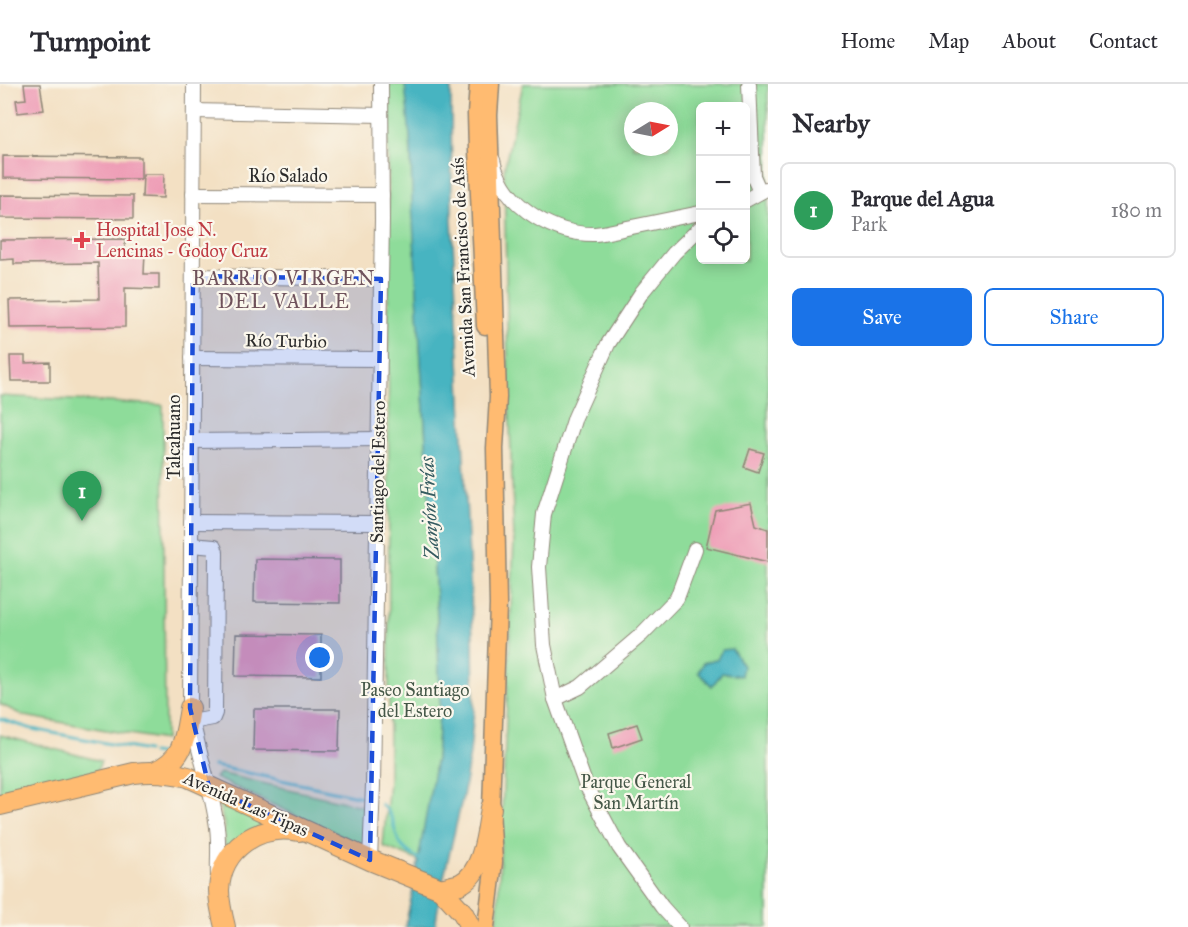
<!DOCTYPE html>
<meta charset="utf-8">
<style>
:root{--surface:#fff;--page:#f7f7f7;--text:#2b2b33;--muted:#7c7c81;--line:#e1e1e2;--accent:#1a73e8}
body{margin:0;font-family:"IM FELL Great Primer",serif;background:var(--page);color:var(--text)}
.controls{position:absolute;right:18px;top:18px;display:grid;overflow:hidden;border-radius:9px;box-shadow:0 3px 15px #0003}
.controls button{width:54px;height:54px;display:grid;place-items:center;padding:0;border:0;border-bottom:2px solid var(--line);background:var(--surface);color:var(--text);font:30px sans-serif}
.compass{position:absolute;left:624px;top:18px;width:54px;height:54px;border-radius:50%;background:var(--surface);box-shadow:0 3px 15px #0003;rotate:80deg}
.you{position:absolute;left:320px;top:574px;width:21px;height:21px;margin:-15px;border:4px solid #fff;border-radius:50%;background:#1a73e8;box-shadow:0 0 0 9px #1a73e833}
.badge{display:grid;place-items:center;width:39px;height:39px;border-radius:50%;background:var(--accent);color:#fff;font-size:20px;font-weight:700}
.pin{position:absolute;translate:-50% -50px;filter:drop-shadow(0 2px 3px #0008)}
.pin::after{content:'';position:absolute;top:32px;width:21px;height:18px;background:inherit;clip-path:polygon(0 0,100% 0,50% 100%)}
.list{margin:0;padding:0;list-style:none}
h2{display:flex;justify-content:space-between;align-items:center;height:78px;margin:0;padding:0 24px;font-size:26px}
h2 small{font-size:20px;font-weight:400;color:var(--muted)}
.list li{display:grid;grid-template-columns:39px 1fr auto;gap:18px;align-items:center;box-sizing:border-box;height:96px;margin:0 12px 12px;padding:0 12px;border:2px solid var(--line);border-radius:9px}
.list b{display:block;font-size:22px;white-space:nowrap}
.list p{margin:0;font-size:20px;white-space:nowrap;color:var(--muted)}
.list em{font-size:20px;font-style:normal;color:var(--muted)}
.actions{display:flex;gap:12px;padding:18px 24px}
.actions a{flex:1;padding:14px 0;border:2px solid var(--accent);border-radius:9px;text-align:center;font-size:21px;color:var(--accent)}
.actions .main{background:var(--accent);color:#fff}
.icon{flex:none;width:33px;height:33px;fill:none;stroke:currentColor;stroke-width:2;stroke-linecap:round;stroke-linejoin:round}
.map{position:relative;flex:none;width:768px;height:843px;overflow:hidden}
header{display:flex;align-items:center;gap:36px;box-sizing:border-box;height:84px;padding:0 30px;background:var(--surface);border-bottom:2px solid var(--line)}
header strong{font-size:28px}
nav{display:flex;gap:33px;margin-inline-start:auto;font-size:21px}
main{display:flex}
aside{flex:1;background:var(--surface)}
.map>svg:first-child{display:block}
.green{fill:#8edc9a;stroke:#5c8462;stroke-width:1.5;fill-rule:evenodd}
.water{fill:#46b4c1;stroke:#387076;stroke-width:1.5}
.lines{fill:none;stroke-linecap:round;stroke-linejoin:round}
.stream{stroke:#46b4c1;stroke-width:3}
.building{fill:#ee9bb5}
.minor-casing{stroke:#8f8677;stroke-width:16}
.major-casing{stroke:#8f8677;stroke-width:19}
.highway-casing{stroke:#8f8677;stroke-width:22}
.minor{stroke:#fff;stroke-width:14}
.major{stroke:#ffbb71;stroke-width:16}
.highway{stroke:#ffbb71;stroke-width:20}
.marked{fill:#1d4ed8;fill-opacity:0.2;stroke:#1d4ed8;stroke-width:4.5;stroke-dasharray:12 8;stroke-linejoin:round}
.health-dot{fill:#e0444e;stroke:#fbf7ec;stroke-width:2}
.labels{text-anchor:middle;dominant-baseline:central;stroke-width:4.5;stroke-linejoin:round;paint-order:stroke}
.street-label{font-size:18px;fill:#2b2b2b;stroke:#fbf7ec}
.health-label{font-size:18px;fill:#be3a42;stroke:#fbf7ec;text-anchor:start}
.park-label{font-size:18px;fill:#445747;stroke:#fbf7ec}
.neighbourhood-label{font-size:20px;letter-spacing:1.5px;fill:#6f525b;stroke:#fbf7ec}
.water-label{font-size:20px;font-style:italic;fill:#345b60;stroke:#fbf7ec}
</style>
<header>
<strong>Turnpoint</strong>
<nav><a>Home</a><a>Map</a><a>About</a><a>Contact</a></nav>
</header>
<main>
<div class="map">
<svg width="768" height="843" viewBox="0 0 768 843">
<rect width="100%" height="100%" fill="#fbf7ec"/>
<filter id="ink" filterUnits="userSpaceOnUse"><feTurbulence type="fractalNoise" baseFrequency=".0167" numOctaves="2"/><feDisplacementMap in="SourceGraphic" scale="12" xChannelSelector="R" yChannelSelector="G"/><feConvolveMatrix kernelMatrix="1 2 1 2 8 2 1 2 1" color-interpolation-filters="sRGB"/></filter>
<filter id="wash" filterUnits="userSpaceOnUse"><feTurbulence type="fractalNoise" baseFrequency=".008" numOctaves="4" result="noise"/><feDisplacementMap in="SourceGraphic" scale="24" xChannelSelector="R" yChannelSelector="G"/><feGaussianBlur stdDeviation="1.35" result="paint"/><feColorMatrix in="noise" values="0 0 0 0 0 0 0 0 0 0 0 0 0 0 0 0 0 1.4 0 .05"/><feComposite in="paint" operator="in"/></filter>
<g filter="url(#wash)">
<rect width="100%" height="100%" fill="#f3e0c3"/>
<g class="green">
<path d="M388 0H405L409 31 420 262 437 530 440 618 436 675 419 777 383 762 389 697Z"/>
<path d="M523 0H768V843H497L514 457 508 284 504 86ZM700 22H746V176H700ZM633 27H669V63H633Z"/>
<path d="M0 312 163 321 165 656 24 632 0 620Z"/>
<path d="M0 651 101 677 97 687 85 692 8 710H0Z"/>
<path d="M219 689 366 723 365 763 215 694Z"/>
<path d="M218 718 269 741 225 769 224 740Z"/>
</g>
<g class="water">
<path d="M405 0H451L452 135 473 554 474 625 470 669 463 712 441 805 435 843H405L413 806 436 675 440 618 437 530 420 262 412 118 411 64Z"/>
<path d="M732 565 743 582 741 592 722 589 712 602 698 588 703 579 717 575 722 566Z"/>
</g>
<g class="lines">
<g class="stream">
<path d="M0 635 32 645 147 667"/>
<path d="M152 669 165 671"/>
<path d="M183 675 194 678"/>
<path d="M214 682 367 714"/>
<path d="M381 720C398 735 391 747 402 762 407 769 415 772 422 777"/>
</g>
</g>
<g id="blocks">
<g class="building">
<path d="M24 0H40L44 26 18 29 16 16 26 15Z"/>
<path d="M3 72 141 73V95L3 94Z"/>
<path d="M143 90H164L163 114 142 113Z"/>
<path d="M0 111 133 112V135L0 134Z"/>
<path d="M125 155V168H145L144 190H159V205L125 204V243L10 244 9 216 99 215 98 179 14 180V175L0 176V156Z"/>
<path d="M10 272H25V279L50 278V297H11Z"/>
<path d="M750 365 764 369 758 388 744 383Z"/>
<path d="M751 419 756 441 768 445V478L706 463 715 426Z"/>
<path d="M255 475 340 476V519L254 518Z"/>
<path d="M236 550 321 551V593L235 592Z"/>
<path d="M254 625H340L339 667 253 666Z"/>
<path d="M637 640 642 654 613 664 609 649Z"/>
</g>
</g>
</g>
<g filter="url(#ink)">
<use href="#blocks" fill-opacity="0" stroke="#8f8677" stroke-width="1.5"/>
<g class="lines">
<defs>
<g id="minor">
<path d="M194 0 190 624C196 662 210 698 216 737 220 755 217 774 218 793"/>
<path d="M749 0 753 92 760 108"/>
<path d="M194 27 381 31"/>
<path d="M493 76C494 80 495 85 497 89 512 126 556 151 595 150 606 149 617 146 627 144 652 139 676 134 700 129"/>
<path d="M193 110 382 111"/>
<path d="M746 116 766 105"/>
<path d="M193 192 381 195"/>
<path d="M192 274 380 275"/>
<path d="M192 357 379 355"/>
<path d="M191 438 377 439"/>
<path d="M191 461 214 463 216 468 215 629 213 634 192 638"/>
<path d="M555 615 580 603 641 551 677 514 695 465"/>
<path d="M370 776 373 701 382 136 381 0"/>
<path d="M680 843 662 823 619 763 585 699 555 615 544 561 539 483 544 430 575 333 608 260 642 208 674 169 700 144"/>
</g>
<g id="major">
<path d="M478 0 476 30 477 66 485 242"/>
<path d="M486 843 494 778 491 724 498 521 495 364 498 313 489 31 491 0"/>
</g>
<g id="highway">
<path d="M154 688C185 675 185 653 190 624"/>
<path d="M0 721 134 689C152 687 170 688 188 693L370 776 441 805 463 829 470 843"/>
<path d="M441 805C447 803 454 802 460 800 484 789 487 747 491 724"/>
<path d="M225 843C222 831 219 818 219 806 221 764 259 739 299 747"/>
</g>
</defs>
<use href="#minor" class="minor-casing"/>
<use href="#major" class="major-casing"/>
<use href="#highway" class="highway-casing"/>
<use href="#minor" class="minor"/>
<use href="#major" class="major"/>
<use href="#highway" class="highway"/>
</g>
</g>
<path class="marked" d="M193 192 381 195 370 776 209 703 190 624Z"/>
<path class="health-dot" d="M79 147h6v6h6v6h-6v6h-6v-6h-6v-6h6z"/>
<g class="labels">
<g class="street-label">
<text x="288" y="92">Río Salado</text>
<text transform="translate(463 183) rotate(-93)">Avenida San Francisco de Asís</text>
<text transform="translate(286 257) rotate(1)">Río Turbio</text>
<text transform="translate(174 353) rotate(-90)">Talcahuano</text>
<text transform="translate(378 388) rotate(-89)">Santiago del Estero</text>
<text transform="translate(246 720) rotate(24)">Avenida Las Tipas</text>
</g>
<g class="health-label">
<text x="96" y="146">Hospital Jose N.<tspan x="96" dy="21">Lencinas - Godoy Cruz</tspan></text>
</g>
<g class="park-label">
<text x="415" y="606">Paseo Santiago<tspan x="415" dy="21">del Estero</tspan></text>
<text x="636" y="698">Parque General<tspan x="636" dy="21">San Martín</tspan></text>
</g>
<g class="neighbourhood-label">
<text x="284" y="194">BARRIO VIRGEN<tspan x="284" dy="23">DEL VALLE</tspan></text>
</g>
<g class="water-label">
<text transform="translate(429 424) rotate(-93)">Zanjón Frías</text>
</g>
</g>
</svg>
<div class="controls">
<button>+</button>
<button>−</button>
<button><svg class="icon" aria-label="locate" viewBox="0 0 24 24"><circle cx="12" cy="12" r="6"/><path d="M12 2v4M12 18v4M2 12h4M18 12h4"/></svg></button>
</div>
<svg class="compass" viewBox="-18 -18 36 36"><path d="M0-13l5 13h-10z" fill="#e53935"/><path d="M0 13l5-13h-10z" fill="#7c7c81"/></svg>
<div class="you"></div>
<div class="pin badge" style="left:82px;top:437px;background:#2e9e5b">1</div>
</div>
<aside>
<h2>Nearby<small></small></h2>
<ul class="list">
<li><span class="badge" style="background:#2e9e5b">1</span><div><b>Parque del Agua</b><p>Park</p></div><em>180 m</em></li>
</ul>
<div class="actions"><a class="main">Save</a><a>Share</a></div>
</aside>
</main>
